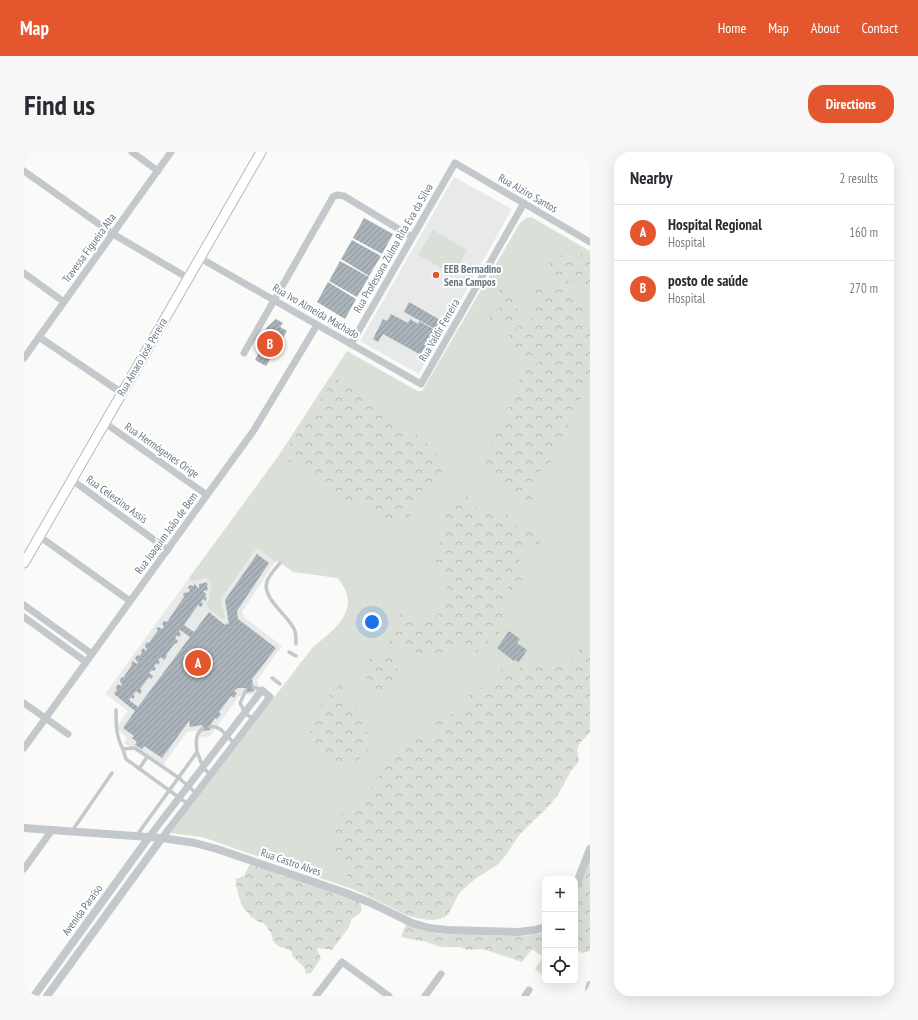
<!DOCTYPE html>
<meta charset="utf-8">
<style>
:root{--surface:#fff;--page:#f7f7f7;--text:#2b2b33;--muted:#7c7c81;--line:#e1e1e2;--accent:#e4572e}
body{margin:0;font-family:"PT Sans Narrow",sans-serif;background:var(--page);color:var(--text)}
.controls{position:absolute;right:12px;bottom:12px;display:grid;overflow:hidden;border-radius:8px;box-shadow:0 4px 16px #0002}
.controls button{width:36px;height:36px;display:grid;place-items:center;padding:0;border:0;border-bottom:1px solid var(--line);background:var(--surface);color:var(--text);font:20px sans-serif}
.you{position:absolute;left:348px;top:470px;width:14px;height:14px;margin:-10px;border:3px solid #fff;border-radius:50%;background:#1a73e8;box-shadow:0 0 0 6px #1a73e833}
.badge{display:grid;place-items:center;width:26px;height:26px;border-radius:50%;background:var(--accent);color:#fff;font-size:13px;font-weight:700}
.pin{position:absolute;translate:-50% -50%;border:2px solid #fff;box-shadow:0 1px 4px #0006}
.list{margin:0;padding:0;list-style:none}
h2{display:flex;justify-content:space-between;align-items:center;height:52px;margin:0;padding:0 16px;font-size:17px}
h2 small{font-size:13px;font-weight:400;color:var(--muted)}
.list li{display:grid;grid-template-columns:26px 1fr auto;gap:12px;align-items:center;box-sizing:border-box;height:56px;padding:0 16px;border-top:1px solid var(--line)}
.list b{display:block;font-size:15px;white-space:nowrap}
.list p{margin:0;font-size:13px;white-space:nowrap;color:var(--muted)}
.list em{font-size:13px;font-style:normal;color:var(--muted)}
.icon{flex:none;width:22px;height:22px;fill:none;stroke:currentColor;stroke-width:2;stroke-linecap:round;stroke-linejoin:round}
.map{position:relative;flex:none;width:566px;height:844px;overflow:hidden;border-radius:16px}
header{display:flex;align-items:center;gap:24px;box-sizing:border-box;height:56px;padding:0 20px;background:var(--accent);color:#fff}
header strong{font-size:19px}
nav{display:flex;gap:22px;margin-inline-start:auto;font-size:14px}
.intro{display:flex;align-items:center;justify-content:space-between;box-sizing:border-box;height:96px;padding:0 24px}
h1{margin:0;font-size:28px}
.button{padding:10px 18px;border-radius:16px;background:var(--accent);color:#fff;font-size:14px;font-weight:700}
main{display:flex;gap:24px;padding:0 24px}
aside{flex:1;background:var(--surface);border-radius:16px;box-shadow:0 4px 16px #0002}
.map>svg:first-child{display:block}
.built{fill:#e8e9e9}
.grass{fill:#dadfd7}
.forest{fill:url(#forest-crowns)}
.building{fill:url(#building-hatch);fill-rule:evenodd}
.lines{fill:none;stroke-linecap:round;stroke-linejoin:round}
.secondary-casing{stroke:#b3babf;stroke-width:11}
.service{stroke:#c3c8cc;stroke-width:3.5}
.minor{stroke:#c3c8cc;stroke-width:7}
.tertiary{stroke:#c3c8cc;stroke-width:8}
.secondary{stroke:#fff;stroke-width:9}
.poi-dot{fill:#e4572e;stroke:#fff;stroke-width:1.5}
.labels{text-anchor:middle;dominant-baseline:central;stroke-width:4;stroke-linejoin:round;paint-order:stroke}
.street-label{font-size:11px;fill:#657683;stroke:#fff}
.poi-label{font-size:11px;font-weight:bold;fill:#657683;stroke:#fff;text-anchor:start}
</style>
<header>
<strong>Map</strong>
<nav><a>Home</a><a>Map</a><a>About</a><a>Contact</a></nav>
</header>
<div class="intro"><h1>Find us</h1><a class="button">Directions</a></div>
<main>
<div class="map">
<svg width="566" height="844" viewBox="0 0 566 844">
<defs>
<pattern id="forest-crowns" width="20" height="18" patternUnits="userSpaceOnUse"><rect width="20" height="18" fill="#dadfd7"/><path d="M2 6a3 3 0 1 1 6 0M12 15a3 3 0 1 1 6 0" fill="none" stroke="#b4b9b4"/></pattern>
<pattern id="building-hatch" width="6" height="6" patternUnits="userSpaceOnUse"><rect width="6" height="6" fill="#aab3b9"/><path d="M-1 1l2-2M0 6l6-6M5 7l2-2" fill="none" stroke="#8e969c"/></pattern>
</defs>
<rect width="100%" height="100%" fill="#fafaf8"/>
<g class="built">
<path d="M430 25 488 57 395 222 336 189Z"/>
<path d="M233 396 251 410 218 460 220 465 258 494 233 528 235 537 231 542 215 544 186 584 177 586 175 578 163 580 139 613 120 601 118 604 100 591 103 586 92 576 104 559 81 542 165 426 169 430 182 426 187 432V439L201 466 197 447Z"/>
</g>
<g class="grass">
<path d="M507 65 566 99V580L554 593 553 598 555 608 553 612 548 617 528 650 496 682 474 712 453 725 437 739 431 747 424 762 420 765 409 768 385 764 331 738 178 685 145 681 289 495C304 483 329 465 323 443 322 437 317 431 314 426L269 420 254 409 251 410 233 396 197 447 201 466 199 467 184 456 183 450 186 446 185 441 187 439V432L182 426 169 430 165 426 253 306 323 199 388 236 394 239H398L496 71 502 66Z"/>
<path d="M409 78 443 98 429 123 394 103Z"/>
</g>
<g class="forest">
<path d="M563 99H566V137L563 140 549 135 547 128H545L544 132C539 133 534 131 530 128L532 120 530 117H527L526 114V108L533 105H536L539 101C544 101 548 103 549 108L552 109 556 103Z"/>
<path d="M480 132H486L489 139 496 166 493 170H475L471 173C467 170 465 167 466 162L474 157V150L480 147 475 140 476 135Z"/>
<path d="M516 134 527 142 532 138 537 137C542 143 550 145 557 149L555 155 560 157 561 169 566 173V227L523 319H517L509 334 511 341 510 346 503 350 495 347 493 341 489 342 484 339 482 336 483 333 481 329 477 327 470 318 468 319C460 313 457 303 467 297L468 289 472 287 471 281 475 273 478 272 480 258 489 253 490 249 488 239 496 230 495 228C498 215 504 215 515 210L508 203 498 205 488 195 484 177 492 176 495 173H500L508 166 506 159 515 150V146L511 140Z"/>
<path d="M312 225 316 231 352 250 354 257C368 265 417 296 419 313 420 315 418 319 418 322L378 373 371 370 367 372 357 365C345 367 342 355 334 350L329 351 321 348 319 340 310 341 308 337V334L299 329 275 311 265 310 257 305Z"/>
<path d="M443 344 447 351 455 358 478 357 492 373 498 375 504 366 508 368C510 379 519 387 515 400L505 395 496 396 495 400 497 414 498 438 491 442 484 440V434L487 429 483 424 480 423 477 426C482 446 489 480 464 489 463 495 460 496 454 498L450 506H445L442 490 437 489 433 499 410 502 401 499 400 502 396 503 390 498 366 493 364 482C369 476 370 467 377 462 386 462 393 468 401 468 409 467 414 463 419 457 435 438 411 422 411 403 411 392 422 386 422 375 422 366 418 360 421 351L432 345Z"/>
<path d="M556 497H559L566 502V580C562 585 555 590 553 597 552 602 556 607 553 611 552 614 549 616 547 618 542 629 536 640 529 649 520 661 506 670 497 681 488 691 483 705 473 713 461 721 449 727 439 737 431 745 429 757 423 763 412 773 385 765 374 759 367 755 362 750 356 747 343 741 336 738 326 727 313 711 306 692 311 671 314 656 333 660 341 649 346 643 346 634 351 628 358 619 367 612 373 603 375 599 376 595 378 592L394 587 396 584H410L413 580 412 571 424 562H429L430 559 441 557 445 550 444 545C447 541 451 540 455 537 461 533 473 524 477 517L485 523 487 519 490 518 493 520H496V516C499 512 503 511 508 511L511 504H517L526 516 529 507H533L537 512 552 508 558 512 553 500Z"/>
<path d="M365 504 374 514 373 523 356 539C349 538 339 524 340 516 341 512 343 510 345 507L356 505 358 507Z"/>
<path d="M321 527 324 528 326 533 321 544C326 550 335 554 338 560 336 575 340 577 350 586 347 596 339 605 331 610 316 619 310 613 300 602 297 599 294 596 292 592 290 586 291 583 285 579L284 574 286 570 295 563 294 559 297 553Z"/>
<path d="M566 705V799L559 801 553 798 551 802V744Z"/>
<path d="M227 713 255 721 257 724H259L269 726 333 748C341 755 338 763 328 766L325 775 308 798 294 796 293 798 297 806 287 821 282 822 280 815 268 804V800C259 792 249 799 247 780L245 779C239 767 241 774 232 768 220 760 215 750 213 736 212 733 211 731 212 727L220 724 225 714Z"/>
<path d="M382 772C392 776 401 780 411 781 423 783 434 782 445 782 470 782 496 788 521 780V822L520 824 511 817 519 805 508 797 498 810 459 797 444 798 436 795H417L400 789 390 788 377 785Z"/>
</g>
<g class="building">
<path d="M340 66 369 82 358 102 329 86Z"/>
<path d="M328 88 357 104 345 124 317 107Z"/>
<path d="M316 109 345 125 333 145 305 129Z"/>
<path d="M304 130 332 147 321 167 293 150Z"/>
<path d="M385 150 418 169 413 178 380 160Z"/>
<path d="M367 162 384 171 386 167 394 172 395 169 411 178 397 203 359 182 354 190 349 187 359 167 363 169Z"/>
<path d="M252 167 259 171 256 175 263 179 242 214 231 208 237 197 236 186 243 175Z"/>
<path d="M233 402 245 411 213 459 214 467 252 496 228 527 230 539 223 541 222 536H214L210 539 213 541 210 546 207 544 195 560 197 562 193 567 191 566 186 574V578L179 579 178 573 166 575 165 569 138 606 120 594 118 597 111 593 113 590 108 586 110 584 99 576 111 559 90 542 93 538 92 535 94 532 97 534 99 530 97 532 96 528 98 525 99 526 108 513 107 512 109 509 113 512 115 508 113 510 111 506 114 503 116 504 118 500 117 499 119 496 122 499 124 495 122 497 121 493 123 490 125 491 134 478 132 477 134 475 138 477 140 474 138 472 140 469 143 470 160 445 159 442 162 440 164 441 166 438 164 436 166 433 170 434V431L175 437V432L180 431 182 430 184 432 183 434 184 438 179 439 182 442 181 445 183 446 181 449 179 447 177 450 179 452 177 455 174 453 160 473 170 480 185 460 201 473 203 471 205 473 201 448ZM156 478 166 485 114 555 105 548 107 545 109 547 111 544 109 543 112 539 116 542 118 539 116 537 125 525 127 527 129 524 125 521 128 518 130 519 132 516 130 515 132 511 134 513 136 510 134 508 137 505 140 508 143 504 142 503 151 491 152 492 154 489 151 486 153 483 155 485 157 482 155 480Z"/>
<path d="M485 479 496 487 493 491 503 498 495 510 491 508 490 509 473 496Z"/>
</g>
<g class="lines">
<defs>
<path id="secondary" d="M0 411 237 0"/>
</defs>
<use href="#secondary" class="secondary-casing"/>
<g class="service">
<path d="M256 411C252 416 246 422 243 429 237 447 265 463 271 479 272 483 272 487 272 492"/>
<path d="M265 500 272 504"/>
<path d="M248 526 256 532"/>
<path d="M229 535 238 538"/>
<path d="M222 538 216 551 221 561 229 567"/>
<path d="M92 558C92 572 92 585 99 597"/>
<path d="M186 575C196 572 203 585 210 591"/>
<path d="M173 600 179 615 186 623"/>
<path d="M115 617 123 605"/>
<path d="M164 652 102 607 99 597 111 596 155 626 172 641"/>
<path d="M48 679 88 621"/>
<path d="M113 683 173 600C172 590 171 582 179 576"/>
</g>
<g class="minor">
<path d="M108 0 134 19"/>
<path d="M0 3 2 0"/>
<path d="M0 19 89 82 164 126"/>
<path d="M176 106 397 232 500 51"/>
<path d="M0 121 40 150"/>
<path d="M15 185 98 241"/>
<path d="M327 192 431 11 566 90"/>
<path d="M220 201 309 45 313 43 320 44 388 85"/>
<path d="M0 206 147 0"/>
<path d="M81 271 183 343"/>
<path d="M48 328 144 398"/>
<path d="M15 384 106 449"/>
<path d="M0 453 68 502"/>
<path d="M0 465 62 510"/>
<path d="M0 551 44 582"/>
<path d="M0 596 230 278 293 173"/>
<path d="M125 685 238 538 246 545 138 686"/>
<path d="M0 717 28 678"/>
<path d="M292 844 318 810 365 844"/>
<path d="M401 844 417 822"/>
<path d="M501 844 505 838"/>
</g>
<g class="tertiary">
<path d="M0 676 138 686 171 691 193 697 322 741 347 751 388 771 405 776 424 778 495 780 511 778 521 775"/>
<path d="M551 736 566 697"/>
<path d="M10 844 125 685"/>
<path d="M23 844 138 686"/>
<path d="M564 844 566 833"/>
</g>
<use href="#secondary" class="secondary"/>
</g>
<circle class="poi-dot" cx="412" cy="123" r="4"/>
<g class="labels">
<g class="street-label">
<text transform="translate(504 41) rotate(30)">Rua Alziro Santos</text>
<text transform="translate(65 96) rotate(-54)">Travessa Figueira Alta</text>
<text transform="translate(369 96) rotate(-60)">Rua Professora Zulma Rita Eva da Silva</text>
<text transform="translate(292 159) rotate(30)">Rua Ivo Almeida Machado</text>
<text transform="translate(415 178) rotate(-60)">Rua Valdir Ferreira</text>
<text transform="translate(118 205) rotate(-60)">Rua Amaro José Pereira</text>
<text transform="translate(138 298) rotate(35)">Rua Hermógenes Orige</text>
<text transform="translate(93 347) rotate(36)">Rua Celestino Assis</text>
<text transform="translate(142 381) rotate(-54)">Rua Joaquim João de Bem</text>
<text transform="translate(267 710) rotate(19)">Rua Castro Alves</text>
<text transform="translate(58 758) rotate(-54)">Avenida Paraíso</text>
</g>
<g class="poi-label">
<text x="420" y="117">EEB Bernadino<tspan x="420" dy="13">Sena Campos</tspan></text>
</g>
</g>
</svg>
<div class="controls">
<button>+</button>
<button>−</button>
<button><svg class="icon" aria-label="locate" viewBox="0 0 24 24"><circle cx="12" cy="12" r="6"/><path d="M12 2v4M12 18v4M2 12h4M18 12h4"/></svg></button>
</div>
<div class="you"></div>
<div class="pin badge" style="left:174px;top:511px">A</div>
<div class="pin badge" style="left:246px;top:192px">B</div>
</div>
<aside>
<h2>Nearby<small>2 results</small></h2>
<ul class="list">
<li><span class="badge">A</span><div><b>Hospital Regional</b><p>Hospital</p></div><em>160 m</em></li>
<li><span class="badge">B</span><div><b>posto de saúde</b><p>Hospital</p></div><em>270 m</em></li>
</ul>
</aside>
</main>
